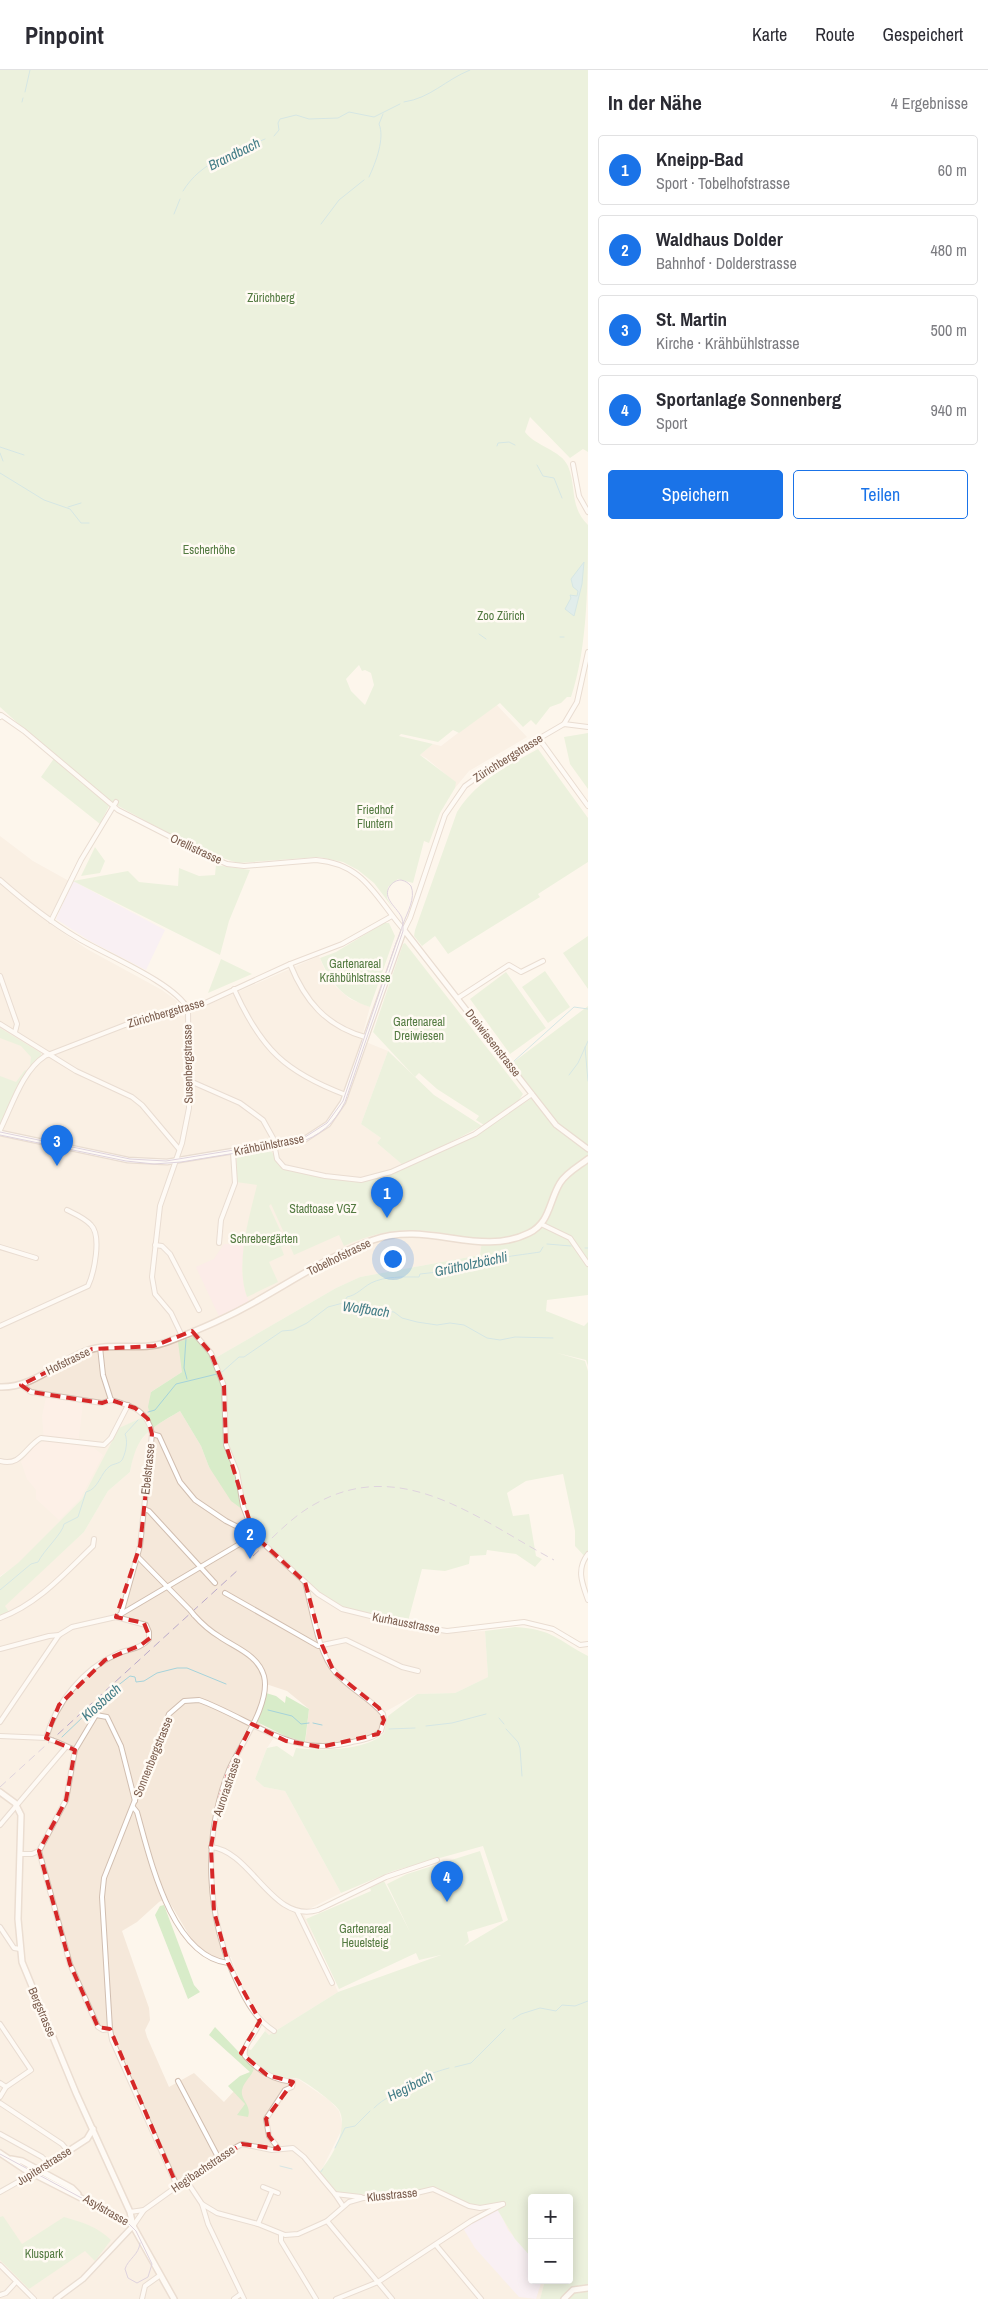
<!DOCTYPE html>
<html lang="de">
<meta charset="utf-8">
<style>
:root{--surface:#fff;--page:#f2f2f3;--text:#2b2b33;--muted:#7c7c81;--line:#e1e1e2;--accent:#1a73e8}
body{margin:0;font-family:"Archivo Narrow",sans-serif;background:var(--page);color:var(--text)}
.controls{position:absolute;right:15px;bottom:15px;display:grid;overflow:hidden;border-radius:5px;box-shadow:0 2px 12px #0003}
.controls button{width:45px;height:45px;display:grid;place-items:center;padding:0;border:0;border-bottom:1px solid var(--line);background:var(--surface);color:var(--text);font:25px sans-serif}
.you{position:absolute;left:392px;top:1188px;width:18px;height:18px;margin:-12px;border:4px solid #fff;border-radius:50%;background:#1a73e8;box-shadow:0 0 0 8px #1a73e833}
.badge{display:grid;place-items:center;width:32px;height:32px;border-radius:50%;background:var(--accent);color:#fff;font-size:16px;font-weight:700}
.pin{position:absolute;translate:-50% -41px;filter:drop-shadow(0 1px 2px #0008)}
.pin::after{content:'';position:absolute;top:26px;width:18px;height:15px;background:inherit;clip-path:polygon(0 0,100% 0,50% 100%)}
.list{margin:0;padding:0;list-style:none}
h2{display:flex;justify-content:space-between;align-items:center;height:65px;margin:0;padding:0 20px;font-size:21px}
h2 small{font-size:16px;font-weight:400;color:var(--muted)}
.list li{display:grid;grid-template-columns:32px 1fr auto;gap:15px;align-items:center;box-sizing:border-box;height:70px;margin:0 10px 10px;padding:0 10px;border:1px solid var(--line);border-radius:5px}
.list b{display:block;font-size:19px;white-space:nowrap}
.list p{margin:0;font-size:16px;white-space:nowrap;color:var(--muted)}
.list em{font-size:16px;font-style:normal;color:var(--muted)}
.actions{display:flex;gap:10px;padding:15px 20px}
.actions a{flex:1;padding:11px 0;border:1px solid var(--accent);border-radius:5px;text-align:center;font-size:18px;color:var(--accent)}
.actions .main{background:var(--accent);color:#fff}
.map{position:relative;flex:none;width:588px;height:2229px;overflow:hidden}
header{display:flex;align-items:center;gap:30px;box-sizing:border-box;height:70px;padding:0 25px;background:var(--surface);border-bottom:1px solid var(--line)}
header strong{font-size:24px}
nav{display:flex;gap:28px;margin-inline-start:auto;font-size:18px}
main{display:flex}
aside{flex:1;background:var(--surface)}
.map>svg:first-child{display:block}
.residential{fill:#f5e8da}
.commercial{fill:#fde8e0}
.education{fill:#f3e8fa}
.medical{fill:#fbdfe3}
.green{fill:#d8ecc9;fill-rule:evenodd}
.water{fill:#bfe3e8;stroke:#a5d3da}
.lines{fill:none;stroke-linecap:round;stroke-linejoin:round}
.stream{stroke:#a5d3da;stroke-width:1}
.minor-casing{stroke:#d1beb0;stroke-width:6}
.tertiary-casing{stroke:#d1beb0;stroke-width:7}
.secondary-casing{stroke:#d6c0b0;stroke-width:8}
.minor{stroke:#fff;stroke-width:4}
.tertiary{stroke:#fff;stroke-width:4.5}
.secondary{stroke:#fff;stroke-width:5}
.tram{stroke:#b9a8c9;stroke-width:1}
.rail{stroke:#b9a8c9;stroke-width:1;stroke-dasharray:8 5;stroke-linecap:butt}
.minor-bridge-casing{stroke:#d1beb0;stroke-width:6;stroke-linecap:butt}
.minor-bridge{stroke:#fff;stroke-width:4}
.marked{fill:none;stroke:#d62828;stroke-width:4;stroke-dasharray:10 6;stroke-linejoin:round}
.labels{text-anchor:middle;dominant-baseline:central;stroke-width:5;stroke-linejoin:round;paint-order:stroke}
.park-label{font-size:12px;fill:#537a41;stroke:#fffaf3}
.street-label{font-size:12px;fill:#7a5c4d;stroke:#fffaf3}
.water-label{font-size:14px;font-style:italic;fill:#437c86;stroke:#fffaf3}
</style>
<header>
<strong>Pinpoint</strong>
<nav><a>Karte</a><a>Route</a><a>Gespeichert</a></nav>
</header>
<main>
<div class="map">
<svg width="588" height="2229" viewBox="0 0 588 2229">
<rect width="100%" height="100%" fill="#fdf6ec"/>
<g class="residential">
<path d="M496 634 527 667 469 701 455 718V712L426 688 420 685 433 674 441 676Z"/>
<path d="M0 766 33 791 69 811 47 852 87 879 162 920 177 931 183 946 319 886 326 903 336 917 350 929 370 937 361 970 388 981 361 1054 381 1068 377 1073 404 1096 361 1110 325 1106 344 1175 376 1163 405 1159H420L482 1170 480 1185 360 1207 336 1218 217 1287 182 1302 151 1322 150 1344 120 1358 82 1429 18 1494 0 1506Z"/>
<path d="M180 1341 201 1376 209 1397 246 1442 342 1539 446 1563 485 1561 488 1607 455 1623 417 1624 383 1643 384 1650 378 1664 341 1675H305L309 1639 287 1621 266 1614 259 1653 275 1666 267 1678 255 1709 264 1717 285 1721 341 1823 303 1842 338 1922 269 1965 265 1961 263 1949 244 1920 231 1887 217 1888 200 1878 192 1870 167 1828 159 1832 137 1852 122 1861 149 1938 150 1950 145 1960 147 1967 169 2017 194 2003 224 2032 254 1999 266 2006 285 2011 289 2008 298 2009 329 2030 339 2041 343 2057 323 2097 318 2103 389 2126 436 2117 464 2133 478 2136 494 2133 515 2169 532 2210H545L540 2229H0V1546L10 1542 4 1536 84 1462 108 1421 130 1402 134 1379 150 1359Z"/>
</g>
<path class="commercial" d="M46 1327 83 1333 78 1375 94 1378 103 1385 80 1429 59 1450 36 1429V1420L27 1409 21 1392 34 1377 44 1371 42 1346Z"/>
<g class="education">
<path d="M73 811 165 860 146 900 90 871 56 849Z"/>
<path d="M495 2140H499L508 2160 532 2187V2210H542L536 2229 519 2227 475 2178 463 2158Z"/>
</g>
<path class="medical" d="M224 1174H246L242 1199 244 1218 249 1232 219 1246 196 1197 214 1189Z"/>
<g class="green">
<path d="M0 0H588V382L583 379 570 388 530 347 525 362C535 376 561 380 568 396 577 418 569 436 588 455 588 509 588 577 571 627H567L561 633 550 637 536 655 531 650 523 657 500 633 459 663 453 660 438 672 401 664 399 666 433 674 420 685 456 712 455 718 440 743 429 773 424 771 413 813 398 809 388 817 387 828 393 838 374 813 358 800 343 792 319 787 238 793 201 781 111 732 100 754 41 707 55 687 0 637ZM359 595 362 601 365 600 371 603 374 615 365 635 351 621 346 609Z"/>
<path d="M588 663V719L570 694 564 667Z"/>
<path d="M538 679 588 748V792L538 824 540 827 448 884 435 866 422 876 414 866 415 860 457 742C476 711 507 696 538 679Z"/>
<path d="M95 777 105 791 100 803 81 806Z"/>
<path d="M216 795 250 800 229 851 220 885 73 811 128 801 139 812 178 816 179 798 199 806 215 805Z"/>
<path d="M384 853H389L395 866 370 937C343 928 331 914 320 888L336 882Z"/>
<path d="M588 866V919L563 883Z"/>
<path d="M405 873 523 1024 519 1030 484 1055 476 1050 479 1046 437 1019 419 1003 415 1007 373 962 403 874Z"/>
<path d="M221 889 252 904 208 923Z"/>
<path d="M545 901 570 937 548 953 522 917Z"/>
<path d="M506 902 546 958 510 984 470 929Z"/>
<path d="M588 936V1225L547 1230 546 1241 584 1256 588 1252V1296L586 1290 557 1283 585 1291 588 1301V1490L575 1476V1461L563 1404 526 1411 507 1423 513 1446 529 1444 536 1486 542 1489 535 1497 516 1484 487 1480 486 1485 470 1486 469 1494 445 1501 422 1499 407 1555 358 1544 333 1534 305 1512 255 1465 246 1442 231 1431 209 1397 201 1376 180 1341C148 1360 137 1364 130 1402L108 1421 84 1462 5 1536 10 1543 0 1546V1507L18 1493 82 1429 119 1358 150 1344 148 1337 151 1322 182 1302 178 1272 199 1265 217 1287 336 1218 360 1207 480 1185 482 1170C427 1160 397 1152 344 1176L339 1165 294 1185 271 1134 269 1136 287 1175 281 1177 284 1185 269 1192 278 1212 247 1227C235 1194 249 1148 257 1115L236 1112 237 1086 271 1081 283 1098 348 1111 361 1112 387 1106 475 1065 535 1026 511 994Z"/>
<path d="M0 958 41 983V987L30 996 31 987 21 976 0 968Z"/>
<path d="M388 981 434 1025 482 1056 404 1096 377 1073 381 1068 361 1054Z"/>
<path d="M25 1000 28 1002 0 1054V1006L16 1012Z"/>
<path d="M515 1557C553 1559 557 1570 588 1586V2229H540L545 2210H569V2128H532V2188L515 2169 494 2134C467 2138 458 2130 436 2117L389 2126 338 2123 318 2103C331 2090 349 2058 339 2040 333 2032 309 2014 299 2009 294 2007 289 2008 285 2011 274 2006 243 1993 247 1978L251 1980 265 1961 269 1965 338 1922 441 1885 419 1890 416 1883 339 1919 306 1849 371 1821 370 1818 384 1811 410 1862 387 1814 407 1804 480 1781 503 1851 467 1862 469 1871 464 1876 508 1850 483 1776 393 1801 341 1823 285 1721 264 1717 255 1709 267 1678 277 1676 293 1687 296 1678C319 1681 367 1681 384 1663L388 1646 417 1624 455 1623 488 1607 485 1561Z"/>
<path d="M266 1623 276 1626 285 1633 286 1626 309 1639 305 1672 285 1666 259 1653 257 1650Z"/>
<path d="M164 1835 194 1915 200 1922 188 1929 155 1845 160 1836Z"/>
<path d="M215 1957 254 1998C253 2005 244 2011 242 2020 240 2030 252 2035 248 2047L237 2045 245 2034 228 2016 240 2006 250 2002 209 1965Z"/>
<path d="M3 2146 22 2174 64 2147C82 2152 98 2157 111 2170L95 2191 85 2181 29 2219 0 2190V2147Z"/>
</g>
<path class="water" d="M584 492 582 514 574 546 565 539 571 528 570 525 577 526 578 521 573 517 571 509Z"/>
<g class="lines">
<g class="stream">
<path d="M25 22 30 0"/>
<path d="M22 32 23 28"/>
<path d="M404 32C431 28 445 10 470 0"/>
<path d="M274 66 279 60 278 53 280 49 296 45 309 49 338 48 349 42 374 47 400 34"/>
<path d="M369 107C376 92 385 68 379 54L383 44"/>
<path d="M183 121C201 91 235 82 265 69"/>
<path d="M174 144 180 129"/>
<path d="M321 154 339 130 364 110"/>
<path d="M497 376 498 373 509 372 515 375"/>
<path d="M0 377 24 385"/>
<path d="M0 383 3 391"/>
<path d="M537 395 543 406 554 408 562 428"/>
<path d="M0 403 44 430 70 439 81 453H89"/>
<path d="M68 437 81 433"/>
<path d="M479 564 486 569"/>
<path d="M560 567H564"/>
<path d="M585 977 588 1011"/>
<path d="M513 992 574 937 588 939"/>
<path d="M569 1005 578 993 588 971"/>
<path d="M547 1174 571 1176"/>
<path d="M585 1178H588"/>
<path d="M344 1232 347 1227C357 1225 362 1218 371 1213 385 1206 403 1207 419 1207L420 1204 464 1199C477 1189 522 1185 540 1182L543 1177"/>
<path d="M186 1269 184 1298 187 1309"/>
<path d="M221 1303 239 1287H244L282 1261 293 1260 307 1253 328 1237 343 1233 364 1239 394 1242 402 1248 417 1252 437 1255 450 1253 464 1255 487 1268 500 1270 515 1267 553 1268"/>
<path d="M148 1342 155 1340 176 1314 217 1304"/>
<path d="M0 1520 31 1494 38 1492C44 1480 63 1463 64 1454L78 1447 86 1422C99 1419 100 1403 110 1396 115 1393 121 1394 123 1388 126 1381 128 1371 125 1364L138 1350"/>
<path d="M268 1640 292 1646 301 1654 309 1653"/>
<path d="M499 1648 504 1654"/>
<path d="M313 1653 322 1655"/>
<path d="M426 1656 452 1653 486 1644"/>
<path d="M389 1659 415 1658"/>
<path d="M506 1659 518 1672 520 1678 522 1706"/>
<path d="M62 1667 107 1624 130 1606 135 1607 136 1612 144 1611 157 1603 177 1598H187L226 1614"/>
<path d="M513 1949 521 1944 540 1938 556 1941 562 1935 575 1936 588 1931"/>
<path d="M455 1997 471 1993 505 1959"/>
<path d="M374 2038C385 2027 392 2027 403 2019 418 2008 431 2003 449 1998"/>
<path d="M335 2078 345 2058 355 2056 370 2041"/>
<path d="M280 2096 292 2099"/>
<path d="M320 2103 323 2099"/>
</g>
<defs>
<g id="minor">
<path d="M573 394 579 426 588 442"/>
<path d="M0 647 1 645 24 661 118 740 206 785 227 794 244 796 316 790C365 794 375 827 404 860L410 848 445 745 465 716 497 693 564 654 588 657"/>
<path d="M564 654 577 632 588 582"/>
<path d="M538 671 543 674 588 736"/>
<path d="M0 810C24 831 49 851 76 867 103 884 174 912 188 939L189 1038 182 1073 160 1136 152 1207 155 1224 171 1243 182 1266"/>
<path d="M51 851 81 790 116 732"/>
<path d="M290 894C305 931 326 956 365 967"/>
<path d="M0 906 17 954 15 962"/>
<path d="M234 919C261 979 285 1002 346 1025"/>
<path d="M458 928 509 895 521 902 543 891"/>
<path d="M0 954 76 1001 132 1027 142 1035 179 1079"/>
<path d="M190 1011 240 1033 263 1050 273 1068 277 1089 284 1097 325 1106 361 1110 391 1102 475 1064 532 1024"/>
<path d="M0 1060C12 1036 22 1001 45 986L125 955 203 934 290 894 342 874 392 846"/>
<path d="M541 1154 570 1168 588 1194"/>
<path d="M219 1173 221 1150 235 1113 233 1082"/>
<path d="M155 1175 162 1176 170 1184 199 1240"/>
<path d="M0 1177 36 1188"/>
<path d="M0 1256 88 1216C94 1203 102 1166 91 1155 85 1148 75 1144 67 1140"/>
<path d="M192 1261 211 1283 224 1316 226 1375 237 1402 243 1436 254 1465"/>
<path d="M100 1277 103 1305 111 1330"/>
<path d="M21 1315 31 1322 102 1333 111 1330"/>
<path d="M111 1330C132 1336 148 1340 152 1364L140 1476 121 1544"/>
<path d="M152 1364 159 1366 180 1412 195 1430 226 1451 254 1465 318 1524 342 1539 407 1555 447 1561 524 1552 553 1559 580 1575 588 1574"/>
<path d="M0 1391C21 1397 25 1377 41 1368L104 1375 111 1368 128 1335"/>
<path d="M144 1439 149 1441 215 1513"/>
<path d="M588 1484C576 1499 582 1513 588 1530"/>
<path d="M138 1487 190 1540"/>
<path d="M225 1523 318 1576 346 1570 402 1597 418 1601"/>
<path d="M194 1545C202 1554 210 1561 220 1567 236 1578 258 1585 264 1606 271 1634 240 1675 229 1700 202 1769 206 1848 238 1914 247 1933 256 1949 274 1961"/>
<path d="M0 1548C38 1534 64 1504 93 1476L94 1469"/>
<path d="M0 1579 49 1566 59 1565"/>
<path d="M0 1652 59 1565 72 1557 116 1547 253 1466"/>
<path d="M0 1666 47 1668"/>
<path d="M46 1668C56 1633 83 1599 117 1584 128 1579 141 1579 149 1569V1562L146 1555 116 1547"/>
<path d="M57 1672 75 1680"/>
<path d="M133 1737 137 1742C150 1788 171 1886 228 1893"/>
<path d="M0 1755 66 1677"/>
<path d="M211 1777C252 1781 272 1854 318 1840L386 1807 437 1790"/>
<path d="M20 1784H32L39 1781"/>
<path d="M297 1841 332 1913"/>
<path d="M0 1857 14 1878 20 1879"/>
<path d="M260 1951C257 1964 242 1974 245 1986 258 2001 273 2010 293 2012L292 2017 285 2020 266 2049 269 2066 279 2079"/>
<path d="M0 1954 31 2000 6 2017 0 2027"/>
<path d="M110 1959 103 1960 98 1957 70 1894 39 1781 66 1730 75 1680 96 1645 107 1647 121 1676 135 1731"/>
<path d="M178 2011 218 2087"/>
<path d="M0 2013 6 2017"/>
<path d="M0 2033 62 2074 68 2081"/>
<path d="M0 2064 42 2087 49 2094"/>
<path d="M186 2110 202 2134 217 2143 258 2154 285 2165 298 2164 316 2156 327 2151 349 2132 363 2128 400 2127 433 2119 469 2136 480 2138 503 2134"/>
<path d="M177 2116 112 1970 110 1959 102 1827 104 1808 169 1644 184 1631 199 1630C252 1649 292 1689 352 1672 362 1670 374 1668 381 1661L384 1650 383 1644C370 1628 350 1619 336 1603 318 1584 312 1538 305 1512"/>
<path d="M263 2117 278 2123"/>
<path d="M0 2122 32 2104"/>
<path d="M335 2124 343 2136"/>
<path d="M202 2134 208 2154 244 2229"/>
<path d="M130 2142 144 2140"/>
<path d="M327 2151 392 2229"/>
<path d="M258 2154 272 2121"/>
<path d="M133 2156 144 2140 218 2087 242 2074 272 2080 293 2078 304 2087 335 2124 361 2127"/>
<path d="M281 2164V2171L316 2229"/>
<path d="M436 2175 481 2229"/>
<path d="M0 2195 34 2229"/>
<path d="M0 2225 6 2223 16 2212"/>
<path d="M142 2229 145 2216 159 2206"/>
<path d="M234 2229 241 2224"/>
<path d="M336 2229 378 2212 471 2151 503 2134"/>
</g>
<g id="tertiary">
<path d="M0 1063 128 1090 167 1092 305 1069 328 1054 343 1032 404 860 556 1055 588 1079"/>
<path d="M56 2229 83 2209 133 2156"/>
</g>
<g id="secondary">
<path d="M0 1317C33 1318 57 1292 86 1281 112 1271 141 1282 167 1272 199 1260 231 1246 260 1229 297 1208 333 1184 373 1170 428 1150 479 1188 529 1163 550 1153 549 1131 560 1113 566 1103 579 1096 588 1089"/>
<path d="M0 1722 15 1733 21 1745 18 1849 22 1892 76 2023 130 2142 133 2156"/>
<path d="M0 2083 24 2099 128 2152 133 2156 174 2229"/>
<path d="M11 2089 22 2091 72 2118 78 2124"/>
<path d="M36 2102 87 2069 93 2059"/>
<path d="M564 2229 573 2220 588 2218"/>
</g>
</defs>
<use href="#minor" class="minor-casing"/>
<use href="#tertiary" class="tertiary-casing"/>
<use href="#secondary" class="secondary-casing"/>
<use href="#minor" class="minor"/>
<use href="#tertiary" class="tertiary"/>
<use href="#secondary" class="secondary"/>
<g class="tram">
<path d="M0 1062 130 1089 166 1091 302 1069 327 1053 343 1031 396 873C399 867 401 860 403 854 407 843 416 828 411 816 408 813 406 811 401 810 397 810 393 812 390 816 381 828 398 838 402 848 403 853 403 856 403 861L345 1032C335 1053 319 1067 297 1073L181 1092 154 1094 126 1091 0 1065"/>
<path d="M0 2084 128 2153 136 2161 152 2194 148 2207 137 2213 128 2208 125 2199C128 2189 139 2185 140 2173"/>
</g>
<g class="rail">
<path d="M253 1486C273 1468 291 1447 315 1434 402 1385 479 1450 554 1490"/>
<path d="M0 1717 239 1499"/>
</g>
<defs>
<g id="minor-bridge">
<path d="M190 1540 194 1545"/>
<path d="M49 1669 57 1672"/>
</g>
</defs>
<use href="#minor-bridge" class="minor-bridge-casing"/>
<use href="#minor-bridge" class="minor-bridge"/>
</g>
<path d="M0 0H588V2229H0ZM192 1261 211 1283 224 1316 226 1375 254 1465 305 1512 322 1575 334 1602 379 1638 384 1650 378 1664 321 1677 286 1671 252 1654 229 1701 218 1735 211 1777 214 1841 228 1893 260 1951 241 1983 267 2005 293 2012 266 2049 269 2066 279 2079 242 2074 177 2116 110 1959 98 1957 70 1894 39 1781 66 1730 75 1680 46 1668 59 1635 105 1590 141 1575 150 1568 144 1553 116 1547 140 1476 152 1364 148 1349 135 1338 111 1330 102 1333 31 1322 21 1315 92 1279 154 1276Z" fill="#fdf6ec" fill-opacity=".55" fill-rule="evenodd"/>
<path class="marked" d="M192 1261 211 1283 224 1316 226 1375 254 1465 305 1512 322 1575 334 1602 379 1638 384 1650 378 1664 321 1677 286 1671 252 1654 229 1701 218 1735 211 1777 214 1841 228 1893 260 1951 241 1983 267 2005 293 2012 266 2049 269 2066 279 2079 242 2074 177 2116 110 1959 98 1957 70 1894 39 1781 66 1730 75 1680 46 1668 59 1635 105 1590 141 1575 150 1568 144 1553 116 1547 140 1476 152 1364 148 1349 135 1338 111 1330 102 1333 31 1322 21 1315 92 1279 154 1276Z"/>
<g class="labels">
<g class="park-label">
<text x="271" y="228">Zürichberg</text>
<text x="209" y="480">Escherhöhe</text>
<text x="501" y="546">Zoo Zürich</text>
<text x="375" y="740">Friedhof<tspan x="375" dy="14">Fluntern</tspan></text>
<text x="355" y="894">Gartenareal<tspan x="355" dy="14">Krähbühlstrasse</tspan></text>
<text x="419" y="952">Gartenareal<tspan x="419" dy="14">Dreiwiesen</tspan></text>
<text x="323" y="1139">Stadtoase VGZ</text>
<text x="264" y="1169">Schrebergärten</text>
<text x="365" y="1859">Gartenareal<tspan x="365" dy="14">Heuelsteig</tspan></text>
<text x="44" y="2184">Kluspark</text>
</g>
<g class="street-label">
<text transform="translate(508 688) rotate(-32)">Zürichbergstrasse</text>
<text transform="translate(196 779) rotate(25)">Orellistrasse</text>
<text transform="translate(166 943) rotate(-16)">Zürichbergstrasse</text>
<text transform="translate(493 973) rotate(52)">Dreiwiesenstrasse</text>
<text transform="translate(188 994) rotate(-91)">Susenbergstrasse</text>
<text transform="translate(269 1075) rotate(-11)">Krähbühlstrasse</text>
<text transform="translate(339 1187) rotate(-26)">Tobelhofstrasse</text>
<text transform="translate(68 1291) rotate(-26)">Hofstrasse</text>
<text transform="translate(148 1399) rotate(-84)">Ebelstrasse</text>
<text transform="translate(406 1553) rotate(11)">Kurhausstrasse</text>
<text transform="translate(153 1687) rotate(-68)">Sonnenbergstrasse</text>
<text transform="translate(227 1717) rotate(-71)">Aurorastrasse</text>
<text transform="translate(42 1942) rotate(67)">Bergstrasse</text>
<text transform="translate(44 2096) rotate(-32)">Jupiterstrasse</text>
<text transform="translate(203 2099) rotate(-34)">Hegibachstrasse</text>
<text transform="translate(392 2125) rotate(-6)">Klusstrasse</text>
<text transform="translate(106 2140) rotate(30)">Asylstrasse</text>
</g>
<g class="water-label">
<text transform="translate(234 84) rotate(-26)">Brandbach</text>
<text transform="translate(471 1194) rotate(-12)">Grütholzbächli</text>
<text transform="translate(366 1239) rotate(8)">Wolfbach</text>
<text transform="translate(101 1632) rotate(-42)">Klosbach</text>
<text transform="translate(410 2016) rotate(-27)">Hegibach</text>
</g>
</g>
</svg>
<div class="controls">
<button>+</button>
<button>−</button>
</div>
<div class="you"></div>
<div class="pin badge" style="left:387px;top:1148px">1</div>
<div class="pin badge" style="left:250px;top:1489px">2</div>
<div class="pin badge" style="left:57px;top:1096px">3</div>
<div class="pin badge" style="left:447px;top:1832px">4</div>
</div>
<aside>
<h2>In der Nähe<small>4 Ergebnisse</small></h2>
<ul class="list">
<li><span class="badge">1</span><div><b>Kneipp-Bad</b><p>Sport · Tobelhofstrasse</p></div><em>60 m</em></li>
<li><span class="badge">2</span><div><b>Waldhaus Dolder</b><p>Bahnhof · Dolderstrasse</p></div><em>480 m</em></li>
<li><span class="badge">3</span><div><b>St. Martin</b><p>Kirche · Krähbühlstrasse</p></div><em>500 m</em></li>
<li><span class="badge">4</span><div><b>Sportanlage Sonnenberg</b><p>Sport</p></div><em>940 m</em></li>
</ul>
<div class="actions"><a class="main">Speichern</a><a>Teilen</a></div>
</aside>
</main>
